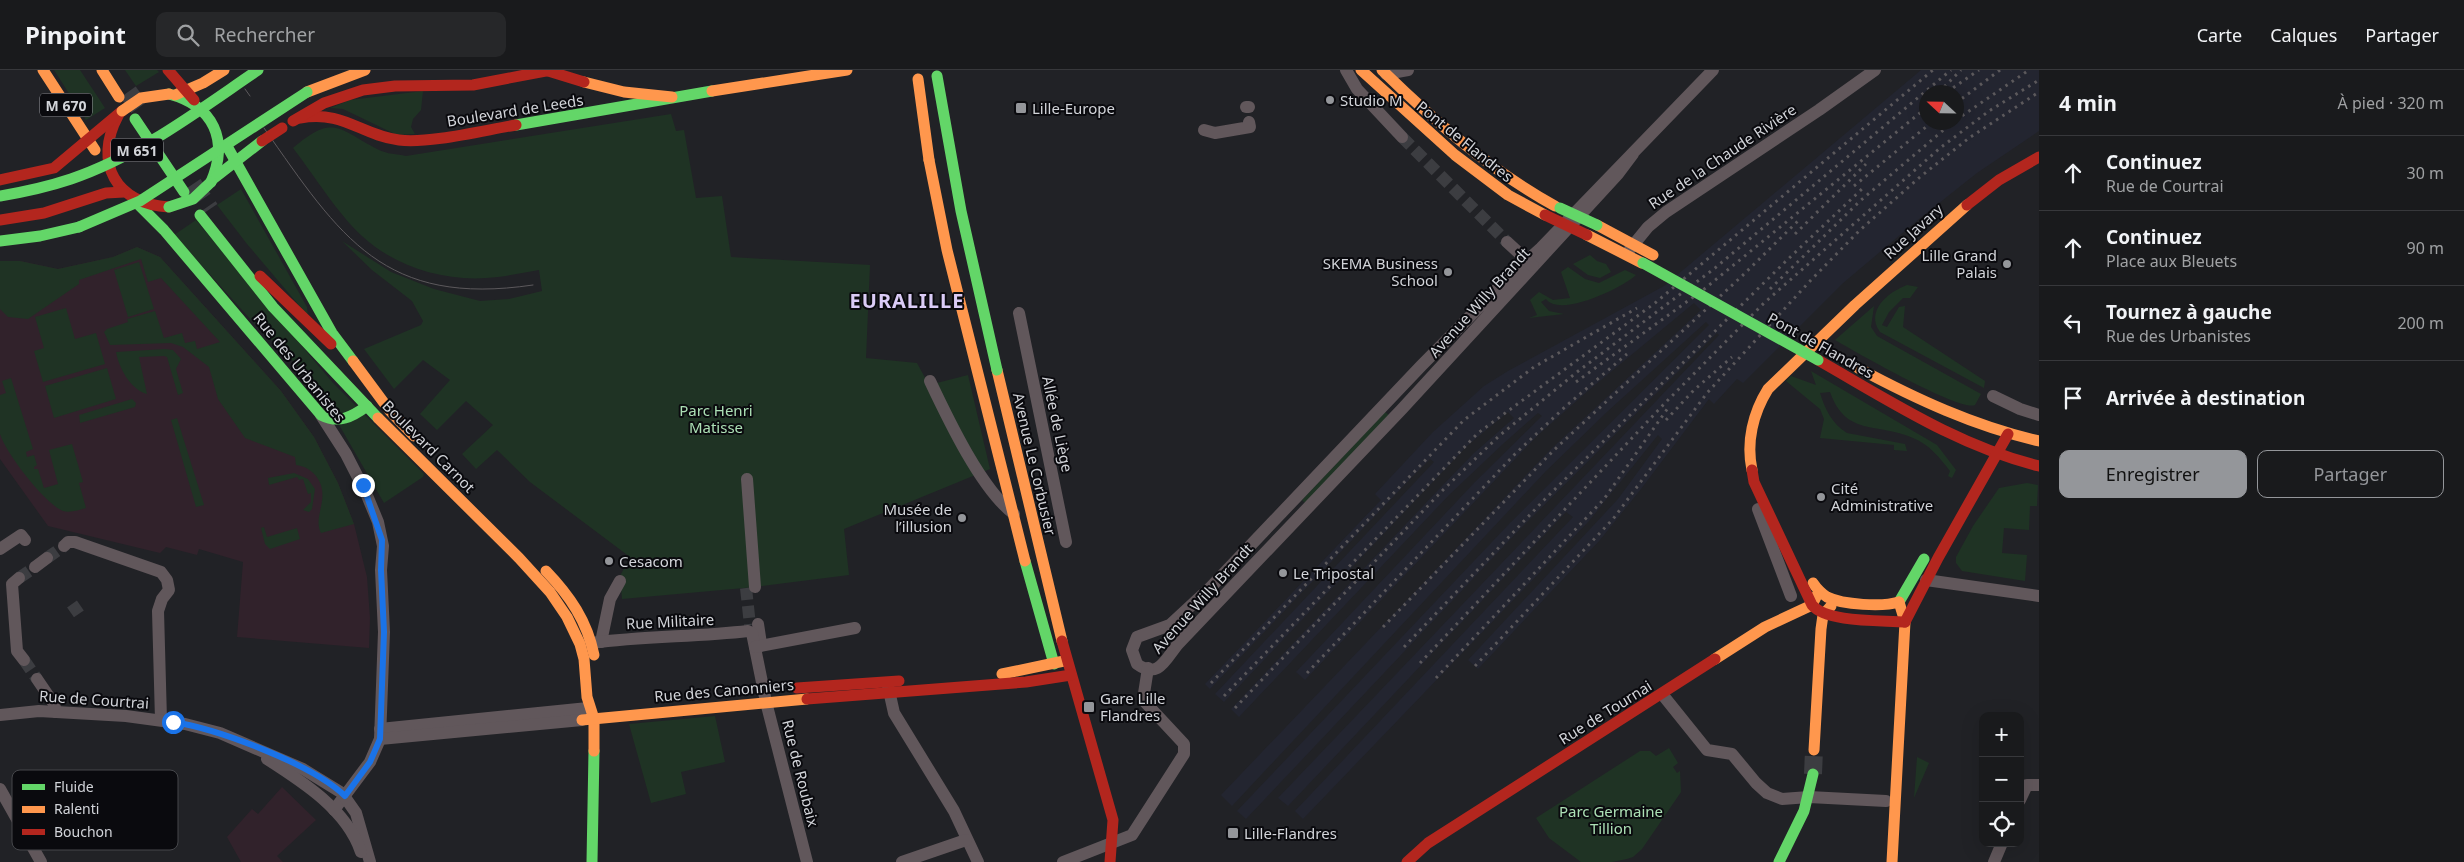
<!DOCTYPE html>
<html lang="fr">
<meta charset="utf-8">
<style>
:root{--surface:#191a1c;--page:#262729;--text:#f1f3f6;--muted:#9fa1a3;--line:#37383b;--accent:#94969a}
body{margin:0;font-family:"Noto Sans",sans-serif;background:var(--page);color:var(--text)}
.controls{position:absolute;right:15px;bottom:15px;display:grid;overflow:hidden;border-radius:10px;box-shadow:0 5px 20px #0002}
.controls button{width:45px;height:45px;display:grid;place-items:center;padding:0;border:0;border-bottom:1px solid var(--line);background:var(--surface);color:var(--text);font:25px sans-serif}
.compass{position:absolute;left:1919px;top:15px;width:45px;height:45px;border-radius:50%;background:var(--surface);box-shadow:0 5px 20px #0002;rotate:292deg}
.stop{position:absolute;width:15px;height:15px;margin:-11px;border:4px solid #1a73e8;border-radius:50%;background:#fff}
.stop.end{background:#1a73e8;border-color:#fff;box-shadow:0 1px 5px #0008}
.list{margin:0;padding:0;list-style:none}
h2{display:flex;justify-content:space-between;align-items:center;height:65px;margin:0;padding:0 20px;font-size:21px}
h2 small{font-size:16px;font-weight:400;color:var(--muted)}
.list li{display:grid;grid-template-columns:32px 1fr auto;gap:15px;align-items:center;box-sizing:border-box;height:75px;padding:0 20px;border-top:1px solid var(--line)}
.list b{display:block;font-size:19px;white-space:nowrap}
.list p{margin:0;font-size:16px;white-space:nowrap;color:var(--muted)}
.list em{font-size:16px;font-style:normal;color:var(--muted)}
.actions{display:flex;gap:10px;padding:15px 20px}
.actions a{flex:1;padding:11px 0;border:1px solid var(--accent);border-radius:10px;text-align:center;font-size:18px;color:var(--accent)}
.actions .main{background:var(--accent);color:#111}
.icon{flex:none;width:28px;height:28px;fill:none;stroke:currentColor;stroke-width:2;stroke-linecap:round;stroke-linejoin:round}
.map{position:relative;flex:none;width:2039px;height:792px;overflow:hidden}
header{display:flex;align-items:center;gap:30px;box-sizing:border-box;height:70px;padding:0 25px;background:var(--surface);border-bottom:1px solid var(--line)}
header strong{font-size:24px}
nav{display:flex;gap:28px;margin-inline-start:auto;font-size:18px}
.search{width:350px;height:45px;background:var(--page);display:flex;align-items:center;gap:12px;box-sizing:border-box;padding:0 18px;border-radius:10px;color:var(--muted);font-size:19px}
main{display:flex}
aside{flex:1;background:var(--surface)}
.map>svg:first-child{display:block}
.built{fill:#232530;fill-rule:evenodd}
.education{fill:#31222b}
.green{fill:#1f3324}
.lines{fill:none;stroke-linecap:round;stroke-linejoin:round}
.street-tunnel{stroke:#3c3d41;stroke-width:12;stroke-dasharray:12 6;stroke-linecap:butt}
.secondary-tunnel{stroke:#3c3d41;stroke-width:18;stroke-dasharray:18 9;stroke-linecap:butt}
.primary-tunnel{stroke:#3c3d41;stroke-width:19;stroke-dasharray:19 9;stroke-linecap:butt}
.street{stroke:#61575b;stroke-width:12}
.fast{stroke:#63d668;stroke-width:11}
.slow{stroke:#ff974d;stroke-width:11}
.jam{stroke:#b3261e;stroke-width:11}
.tram{stroke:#5c595c;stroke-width:1}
.rail{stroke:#5c595c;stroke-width:3;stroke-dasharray:2.5 5;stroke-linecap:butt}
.fast-bridge{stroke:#63d668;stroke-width:11}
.slow-bridge{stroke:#ff974d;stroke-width:11}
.jam-bridge{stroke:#b3261e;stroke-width:11}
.route{stroke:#1a73e8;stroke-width:6}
.poi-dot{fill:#94969a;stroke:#0a0a0e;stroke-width:2}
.labels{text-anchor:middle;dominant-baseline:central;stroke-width:4;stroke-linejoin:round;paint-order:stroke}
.shield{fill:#0a0a0e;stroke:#96979c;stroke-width:1}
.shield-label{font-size:14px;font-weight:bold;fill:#d2d4d9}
.poi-label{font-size:15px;fill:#d2d4d9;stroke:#0a0a0e;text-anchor:start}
.street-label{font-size:15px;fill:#d2d4d9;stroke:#0a0a0e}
.park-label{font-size:15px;fill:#ace0b5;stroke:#0a0a0e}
.district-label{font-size:20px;font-weight:bold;letter-spacing:1px;fill:#dacbf6;stroke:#0a0a0e}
.key{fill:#0a0a0e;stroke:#46474b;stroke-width:1}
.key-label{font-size:14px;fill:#d2d4d9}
</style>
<header>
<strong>Pinpoint</strong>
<div class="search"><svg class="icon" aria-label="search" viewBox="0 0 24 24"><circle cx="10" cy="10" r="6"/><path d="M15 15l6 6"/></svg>Rechercher</div>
<nav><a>Carte</a><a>Calques</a><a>Partager</a></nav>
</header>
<main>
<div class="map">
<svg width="2039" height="792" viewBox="0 0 2039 792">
<rect width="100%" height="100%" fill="#212226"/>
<path class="built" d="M1921 0H2039V61L1977 103 1919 149 1842 214 1743 313 1737 309 1714 334 1709 329 1641 419 1600 470 1478 599 1468 590 1618 429 1662 369 1658 365 1589 451 1303 749 1295 741 1573 447 1566 442 1288 736 1278 728 1719 265 1717 263 1521 458 1246 749 1237 741 1510 453 1709 255 1706 252 1608 341 1546 401 1232 736 1221 725 1552 378 1701 240 1694 233 1589 320 1537 366 1305 610 1296 602 1475 412 1542 346 1538 343 1504 373 1449 425 1239 647 1231 639 1441 417 1474 383 1514 348 1508 342 1467 376 1224 632 1215 624 1434 392 1430 389 1415 404 1210 619 1205 614 1381 430 1375 424 1433 362 1484 316 1508 301 1664 216ZM1926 22H1956V52H1926Z"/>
<g class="education">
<path d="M137 177 160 187 281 321 314 367 338 413 354 454 367 507 370 548 369 578 237 567 243 492 199 479 197 485 166 477 160 483 48 456 0 389V191H20L58 199 113 187Z"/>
<path d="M282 717 316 750 277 786 283 792H241L227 767 252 739 258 744Z"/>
</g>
<g class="green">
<path d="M54 0H80L105 38 86 50Z"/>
<path d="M125 0H157L159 2 136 16Z"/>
<path d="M423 21 421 40 413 49 411 57 415 64 397 65 343 39 330 38 350 30Z"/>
<path d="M671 44 676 61 684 60 696 128 722 126 731 187 870 195 866 288 917 293 929 315 968 305 990 399 844 459 849 505 755 517 622 529 620 506 630 487 530 412 497 380 476 399 462 384 493 355 466 331 437 360 420 344 450 310 423 290 394 319 364 279 421 255 423 251 412 231 372 200 342 171 391 202 434 219 480 231 509 229 542 221 539 200C522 203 504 207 486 208 442 211 394 196 362 166 337 143 314 105 293 78 334 43 338 59 379 80 387 84 397 84 406 86Z"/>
<path d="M241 119 307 237 308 246 247 174 217 135Z"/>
<path d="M196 150 333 313 424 404 423 407 384 433 315 313 252 251 174 165Z"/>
<path d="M137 177 160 187 281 321 314 367 338 413 354 454 321 463C312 446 332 427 316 406 310 399 304 396 296 395L295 387 245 368 218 329 209 297 183 277 171 273 110 275 104 262 107 259 128 252 127 249 155 241 164 268 182 263 185 273 195 271 197 279 220 272 161 208 148 212 141 189 79 210V214L28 249 8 247 0 239V191H20L58 199 113 187Z"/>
<path d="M1590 185 1597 191 1606 194 1611 202 1600 208 1588 205 1573 194Z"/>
<path d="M139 192 154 239 128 247 114 200Z"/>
<path d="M1568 197 1585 209 1599 213 1625 200 1636 205C1622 218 1560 248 1546 229L1541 232 1549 241 1564 244 1529 248 1537 245 1530 230 1539 222 1553 230 1570 228 1561 202Z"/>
<path d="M1907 215 1918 217 1910 228H1903L1889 242 1882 255 1887 257 1899 237 1905 236 1903 257 1985 311 1984 318 1880 262C1865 241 1888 222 1907 215Z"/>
<path d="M1874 236 1871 257 1877 266 1981 324 1975 335C1960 342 1854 281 1835 270Z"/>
<path d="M66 238 75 269 96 263 105 294 43 312 34 281 44 278 35 247Z"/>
<path d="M165 279 173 280 181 289 176 299 183 323 178 325 167 287 164 286 139 287 147 324C130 319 119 298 116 282Z"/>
<path d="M107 298 116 329 54 348 45 316Z"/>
<path d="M1811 301 1937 375 1956 400 1952 408 1948 406 1950 401C1939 387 1930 375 1913 368 1877 352 1846 367 1830 322L1820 323C1825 339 1832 354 1847 363L1905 374 1907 381 1894 380V375L1820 368 1824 349 1820 339 1786 311 1791 306 1816 315Z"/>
<path d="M11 308 33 379 26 382 27 387 34 385 37 395 34 397V399H38L44 418 58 414 49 380 72 374 83 412 79 413 86 438C79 440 70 443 63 441 45 434 5 382 0 364 0 352 0 337 0 325L6 323 2 311Z"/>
<path d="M132 329 136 333 135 337 80 353 79 345Z"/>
<path d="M1385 342 1390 346 1306 434 1302 430Z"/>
<path d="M177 348 204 435 196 437 171 350Z"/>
<path d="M294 403 308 409 315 419 312 439 309 442 303 440 311 432V423L308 424 303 409 299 410 297 407 269 415 268 408Z"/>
<path d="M2027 413 2038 415 2037 436H2030L2029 460 2004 458 2002 483 2027 485 2025 511 1962 501 1956 493V487L1973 456 1999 418Z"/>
<path d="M264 457 267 467 297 458 300 469 270 479 265 474 261 458Z"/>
<path d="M715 646 725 692 681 702 686 724 651 733 629 654Z"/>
<path d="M1669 678 1678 693 1673 697 1677 703 1680 701 1681 722 1642 779 1633 787 1627 789 1612 792H1581L1549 768 1536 748 1640 681H1650L1656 686Z"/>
<path d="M1917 687 1929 693 1914 728Z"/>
</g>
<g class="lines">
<g class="street-tunnel">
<path d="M1402 67 1507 172"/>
<path d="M47 488 64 476"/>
<path d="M19 508 35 497"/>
<path d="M746 518 750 555"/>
<path d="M72 534 79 544"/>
<path d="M24 590 37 609"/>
</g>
<g class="secondary-tunnel">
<path d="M193 114 210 139"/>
<path d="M1813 704 1814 680"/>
</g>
<path class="primary-tunnel" d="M128 22 143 43"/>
<g class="street">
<path d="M1346 0 1357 19 1402 67"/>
<path d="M1386 4 1408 0"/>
<path d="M1246 37H1249"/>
<path d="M1204 60 1215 63 1250 57 1249 52"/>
<path d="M1633 84 1618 104 1402 339 1178 574C1166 588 1159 610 1137 594L1132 580 1137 567 1170 555 1211 517 1421 296 1513 203 1541 178 1713 0"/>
<path d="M1507 172 1533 196"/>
<path d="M1630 179 1648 157 1666 142 1819 40 1875 0"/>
<path d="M1019 243 1066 472"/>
<path d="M930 311C948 349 981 419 1014 444"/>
<path d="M1993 326 2020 339 2039 345"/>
<path d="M321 345 346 384 366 423 378 452 383 476 381 500 384 562 380 669 370 692 334 740"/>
<path d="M747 409 755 517"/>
<path d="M1758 439 1791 526"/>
<path d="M64 476 68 472H75L161 502 167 510 169 520 162 529 158 541 161 650"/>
<path d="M0 479 21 465 25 470"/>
<path d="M35 497 47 488"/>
<path d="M19 508 12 514 17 581 24 590"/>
<path d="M1926 510 2039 526"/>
<path d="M758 554 761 574"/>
<path d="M601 572 610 529 620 511"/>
<path d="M592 573C644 566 696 567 748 561L752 563 766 632 807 792"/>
<path d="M755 577 855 558"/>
<path d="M37 609 54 634 56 642"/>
<path d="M888 616 894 643 954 741 978 792"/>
<path d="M1662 624 1707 680 1732 684 1756 713 1767 723 1782 729 1809 727 1886 731"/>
<path d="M0 645 39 641 126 646 185 654 220 663 303 699 342 723 356 743 370 792"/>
<path d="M380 659 588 638"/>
<path d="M380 669 582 650"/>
<path d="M267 689C303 712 347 740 361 782"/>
<path d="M0 719 41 792"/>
<path d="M2020 730 2027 715H2039"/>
<path d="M902 792 966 770"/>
<path d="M1063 792 1132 765 1184 684V674L1143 630 1148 598"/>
<path d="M1994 792 2002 773"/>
</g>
<g class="fast">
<path d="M169 24C214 36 229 70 211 112"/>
<path d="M135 49 184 122"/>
<path d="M516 55 712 21"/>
<path d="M228 78 332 263 353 291"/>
<path d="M213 109 262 71"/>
<path d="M134 130 164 160 321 345C339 354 352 347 367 336"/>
<path d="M200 145 273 237 378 348"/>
<path d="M0 171 40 166 79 157"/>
<path d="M1025 491 1054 594"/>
<path d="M1899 532 1924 489"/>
<path d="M592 792 594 681"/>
<path d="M1779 792 1804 741 1813 704"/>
</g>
<g class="slow">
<path d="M43 0 95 80"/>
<path d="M102 0 119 27"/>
<path d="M1361 0 1455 85 1508 125 1545 145"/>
<path d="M1382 0C1432 49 1494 103 1555 136"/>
<path d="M584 12 624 22 672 27"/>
<path d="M712 21 847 0"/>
<path d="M307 22 365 0"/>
<path d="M175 25 203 13 224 0"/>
<path d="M929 90 947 180 1025 491"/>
<path d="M1597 155 1653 185"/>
<path d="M1587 165 1642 193"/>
<path d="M353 291 390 341 414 366"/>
<path d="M1858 298C1916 329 1974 356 2039 371"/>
<path d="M997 300 1062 571"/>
<path d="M378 348 519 488 550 522 567 547 580 574 584 589 587 627 594 649V681"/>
<path d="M1752 400C1746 372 1753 343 1768 319L1855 235 1967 135"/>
<path d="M546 501C570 526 587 551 594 585"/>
<path d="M1813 513C1817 519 1821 523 1827 527 1843 535 1883 537 1899 532"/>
<path d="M1715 589 1765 557 1812 535 1817 525"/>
<path d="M1002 604 1064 591"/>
<path d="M582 650 807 629"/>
<path d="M1814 680 1821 559 1823 545 1831 536"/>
<path d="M1892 792 1905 552 1899 532"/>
</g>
<g class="jam">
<path d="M168 0 194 30"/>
<path d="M118 46C93 93 116 134 169 137"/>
<path d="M300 48C344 40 360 65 399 70 428 74 485 60 516 55"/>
<path d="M293 51 324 33 363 20 395 16 473 15 551 0"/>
<path d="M0 110 54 98 122 41"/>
<path d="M1967 135 1999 110 2039 87"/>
<path d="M0 150 44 143 106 123 124 122"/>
<path d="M260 206 331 274"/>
<path d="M1818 290C1890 331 1958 376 2039 396"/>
<path d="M1752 400 1754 412 1812 535C1827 553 1882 550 1905 552"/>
<path d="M1905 552 1938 488 2008 364"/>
<path d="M1062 571 1113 750 1110 792"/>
<path d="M797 618 899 611"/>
<path d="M807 629 1026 612 1071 605"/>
<path d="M1407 792 1428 773 1715 589"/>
</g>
<g class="tram">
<path d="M245 19 250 26"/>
<path d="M264 58C341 168 384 237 533 215"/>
</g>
<g class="rail">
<path d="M1939 22 1961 0"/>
<path d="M1947 22 1979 0"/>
<path d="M1956 33 2000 0"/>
<path d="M1956 50 2029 0"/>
<path d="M1854 116 1932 52"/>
<path d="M1795 164 1866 94"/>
<path d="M1770 219 1860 131 1953 52"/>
<path d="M1576 312 1703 220 1926 38"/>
<path d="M1666 350 1694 320 1732 287"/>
<path d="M1383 557 1554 380 1742 206 1799 150"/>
<path d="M1404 577 1544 430 1785 192 1863 118"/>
<path d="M1420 593 1665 333 1764 233 1940 78 1989 41 2039 10"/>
<path d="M1475 596 1613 449 1707 323 1811 210 1859 161 1920 107 1969 68 2039 22"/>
<path d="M1307 603 1515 384 1566 336 1627 284"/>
<path d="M1436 608 1604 429 1668 338"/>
<path d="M1211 613 1464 350 1534 297 1637 238"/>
<path d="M1224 626 1478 363 1655 233 1933 0"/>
<path d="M1235 638 1443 420 1499 366 1577 302 1715 198 1951 0"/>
</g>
<g class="fast-bridge">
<path d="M937 6 961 141 997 300"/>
<path d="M0 126C24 122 47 117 71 109 139 86 199 40 258 0"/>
<path d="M169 137 193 129 211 112"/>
<path d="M1560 138 1597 155"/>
<path d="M79 157 140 131 307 22"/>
<path d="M1643 193 1818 290"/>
</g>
<g class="slow-bridge">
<path d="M918 9 929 90"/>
<path d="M122 41 141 28 169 24"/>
</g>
<g class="jam-bridge">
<path d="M545 0 584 12"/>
<path d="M262 71 282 58"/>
<path d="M1545 145 1587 165"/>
</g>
</g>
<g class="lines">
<path class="route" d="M173 652C218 659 312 694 345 726L370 692 380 669 384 562 381 500 382 470 363 415"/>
</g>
<g class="poi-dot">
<circle cx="1330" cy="30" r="5"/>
<rect x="1015" y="32" width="12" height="12" rx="2.5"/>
<circle cx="2007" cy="194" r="5"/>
<circle cx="1448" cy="202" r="5"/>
<circle cx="1821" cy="427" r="5"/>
<circle cx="962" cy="448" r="5"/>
<circle cx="609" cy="491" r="5"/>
<circle cx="1283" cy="503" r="5"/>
<rect x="1083" y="631" width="12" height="12" rx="2.5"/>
<rect x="1227" y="757" width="12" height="12" rx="2.5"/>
</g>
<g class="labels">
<g class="shield">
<rect x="40" y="23.5" width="52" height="23" rx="4"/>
<rect x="111" y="68.5" width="52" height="23" rx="4"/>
</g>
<g class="shield-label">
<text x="66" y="35">M 670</text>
<text x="137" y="80">M 651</text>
</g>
<g class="poi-label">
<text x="1340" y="30">Studio M</text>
<text x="1032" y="38">Lille-Europe</text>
<text x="1997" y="185" text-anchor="end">Lille Grand<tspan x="1997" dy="17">Palais</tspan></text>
<text x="1438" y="193" text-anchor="end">SKEMA Business<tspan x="1438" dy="17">School</tspan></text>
<text x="1831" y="418">Cité<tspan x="1831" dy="17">Administrative</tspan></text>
<text x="952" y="439" text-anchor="end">Musée de<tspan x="952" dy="17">l’illusion</tspan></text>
<text x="619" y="491">Cesacom</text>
<text x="1293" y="503">Le Tripostal</text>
<text x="1100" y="628">Gare Lille<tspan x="1100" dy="17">Flandres</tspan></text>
<text x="1244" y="763">Lille-Flandres</text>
</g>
<g class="street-label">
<text transform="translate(515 40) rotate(-9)">Boulevard de Leeds</text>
<text transform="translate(1465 71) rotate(39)">Pont de Flandres</text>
<text transform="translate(1722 86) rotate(-34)">Rue de la Chaude Rivière</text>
<text transform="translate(1913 161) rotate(-42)">Rue Javary</text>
<text transform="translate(1479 232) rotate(-48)">Avenue Willy Brandt</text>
<text transform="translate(1821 275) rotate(29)">Pont de Flandres</text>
<text transform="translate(300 297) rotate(51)">Rue des Urbanistes</text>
<text transform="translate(1058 354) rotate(78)">Allée de Liège</text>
<text transform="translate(429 376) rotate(45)">Boulevard Carnot</text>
<text transform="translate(1035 394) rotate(77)">Avenue Le Corbusier</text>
<text transform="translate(1202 528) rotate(-48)">Avenue Willy Brandt</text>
<text transform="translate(670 551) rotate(-3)">Rue Militaire</text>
<text transform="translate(724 620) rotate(-5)">Rue des Canonniers</text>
<text transform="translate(94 629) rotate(4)">Rue de Courtrai</text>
<text transform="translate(1605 642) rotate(-32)">Rue de Tournai</text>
<text transform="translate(801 703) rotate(76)">Rue de Roubaix</text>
</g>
<g class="park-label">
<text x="716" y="340">Parc Henri<tspan x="716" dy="17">Matisse</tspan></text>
<text x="1611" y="741">Parc Germaine<tspan x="1611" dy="17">Tillion</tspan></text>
</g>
<g class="district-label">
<text x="907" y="230">EURALILLE</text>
</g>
</g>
<rect x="12" y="700" width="166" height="80" rx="8" class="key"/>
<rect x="22" y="714" width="23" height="6" fill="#63d668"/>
<rect x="22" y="736" width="23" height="7" fill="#ff974d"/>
<rect x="22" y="759" width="23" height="6" fill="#b3261e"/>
<g class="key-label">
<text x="54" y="722">Fluide</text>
<text x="54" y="744">Ralenti</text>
<text x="54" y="767">Bouchon</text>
</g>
</svg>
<div class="controls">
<button>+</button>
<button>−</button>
<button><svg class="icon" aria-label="locate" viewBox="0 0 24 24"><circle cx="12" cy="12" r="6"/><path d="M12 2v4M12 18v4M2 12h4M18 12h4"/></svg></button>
</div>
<svg class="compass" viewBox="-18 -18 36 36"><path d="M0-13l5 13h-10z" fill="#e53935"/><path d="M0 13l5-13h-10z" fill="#9fa1a3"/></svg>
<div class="stop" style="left:173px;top:652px"></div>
<div class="stop end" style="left:363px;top:415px"></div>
</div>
<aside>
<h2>4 min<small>À pied · 320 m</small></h2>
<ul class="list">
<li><svg class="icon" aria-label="ahead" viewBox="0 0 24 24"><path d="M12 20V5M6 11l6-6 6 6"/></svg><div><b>Continuez</b><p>Rue de Courtrai</p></div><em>30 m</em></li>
<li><svg class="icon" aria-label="ahead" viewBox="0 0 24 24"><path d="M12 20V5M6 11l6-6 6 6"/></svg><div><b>Continuez</b><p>Place aux Bleuets</p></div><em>90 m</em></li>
<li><svg class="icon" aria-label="left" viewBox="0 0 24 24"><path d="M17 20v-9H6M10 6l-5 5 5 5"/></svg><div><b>Tournez à gauche</b><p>Rue des Urbanistes</p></div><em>200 m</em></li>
<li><svg class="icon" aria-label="arrive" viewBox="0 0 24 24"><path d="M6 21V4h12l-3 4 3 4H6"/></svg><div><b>Arrivée à destination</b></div></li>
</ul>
<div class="actions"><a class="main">Enregistrer</a><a>Partager</a></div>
</aside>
</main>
